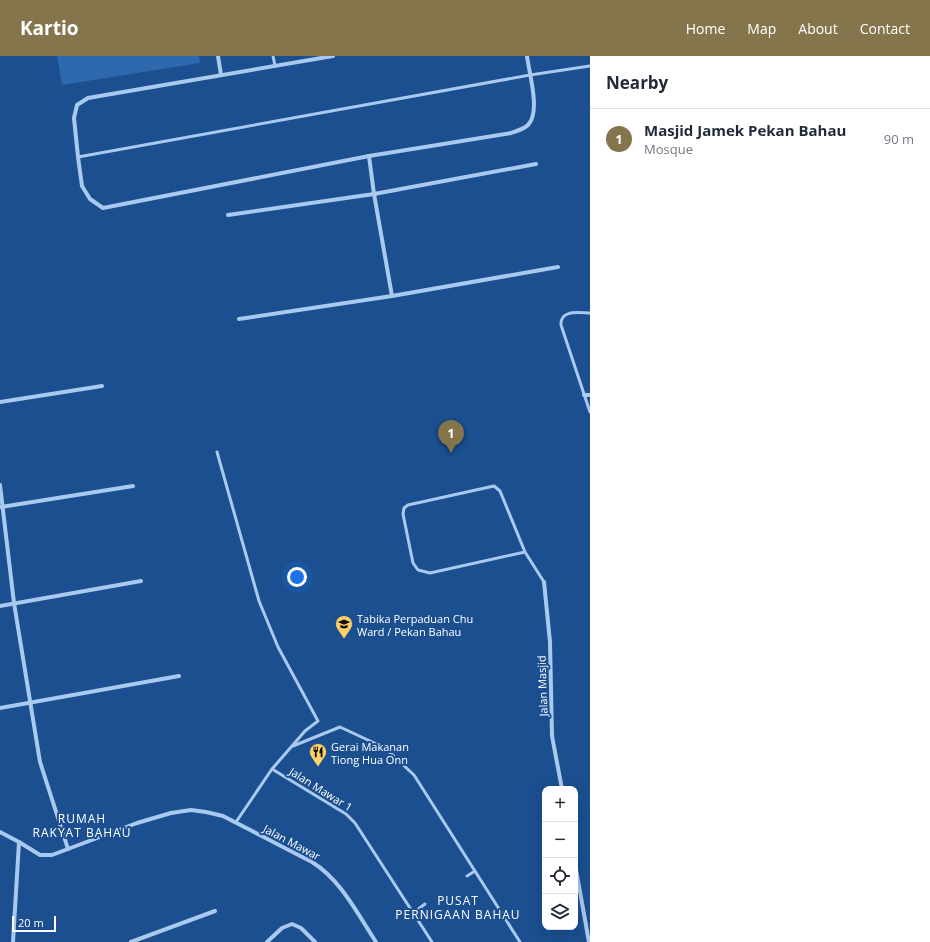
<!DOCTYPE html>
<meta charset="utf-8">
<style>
:root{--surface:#fff;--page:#f2f2f3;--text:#1f2937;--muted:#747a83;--line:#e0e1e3;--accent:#84754c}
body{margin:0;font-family:"Open Sans",sans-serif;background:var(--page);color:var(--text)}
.controls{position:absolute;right:12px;bottom:12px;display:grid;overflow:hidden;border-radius:8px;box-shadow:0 4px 16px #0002}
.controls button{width:36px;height:36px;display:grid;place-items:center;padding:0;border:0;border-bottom:1px solid var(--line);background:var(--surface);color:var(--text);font:20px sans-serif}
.scale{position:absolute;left:12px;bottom:10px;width:44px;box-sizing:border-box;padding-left:4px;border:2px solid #fff;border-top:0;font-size:11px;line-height:14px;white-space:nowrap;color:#fff;-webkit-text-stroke:3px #1b4f8f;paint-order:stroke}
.you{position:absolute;left:297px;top:521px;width:14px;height:14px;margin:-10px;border:3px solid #fff;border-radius:50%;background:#1a73e8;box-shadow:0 0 0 6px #1a73e833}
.badge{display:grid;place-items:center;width:26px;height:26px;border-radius:50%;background:var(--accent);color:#fff;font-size:13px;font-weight:700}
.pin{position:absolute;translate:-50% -33px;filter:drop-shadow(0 1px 2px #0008)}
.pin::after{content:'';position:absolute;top:21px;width:14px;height:12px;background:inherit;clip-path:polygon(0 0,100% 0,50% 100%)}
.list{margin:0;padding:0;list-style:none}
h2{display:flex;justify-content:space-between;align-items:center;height:52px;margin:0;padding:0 16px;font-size:17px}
h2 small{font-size:13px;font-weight:400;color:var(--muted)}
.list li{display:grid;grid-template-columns:26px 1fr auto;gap:12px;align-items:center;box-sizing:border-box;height:60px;padding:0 16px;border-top:1px solid var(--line)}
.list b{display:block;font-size:15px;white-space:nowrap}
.list p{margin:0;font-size:13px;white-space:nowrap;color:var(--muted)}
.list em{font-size:13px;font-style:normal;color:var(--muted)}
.icon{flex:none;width:22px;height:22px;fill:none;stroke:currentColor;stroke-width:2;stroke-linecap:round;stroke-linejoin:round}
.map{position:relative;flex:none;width:590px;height:886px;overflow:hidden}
header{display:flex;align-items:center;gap:24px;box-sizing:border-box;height:56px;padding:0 20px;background:var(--accent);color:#fff}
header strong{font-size:19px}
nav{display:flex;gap:22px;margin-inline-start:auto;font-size:14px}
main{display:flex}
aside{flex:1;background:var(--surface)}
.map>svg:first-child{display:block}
.green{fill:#2e69ad}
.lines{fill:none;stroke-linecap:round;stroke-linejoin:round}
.lane{stroke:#a9c9ee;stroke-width:3}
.street{stroke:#a9c9ee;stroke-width:4}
.labels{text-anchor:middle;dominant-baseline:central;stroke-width:4;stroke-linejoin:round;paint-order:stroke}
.poi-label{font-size:11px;fill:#fff;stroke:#1b4f8f;text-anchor:start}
.street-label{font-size:11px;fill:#fff;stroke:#1b4f8f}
.neighbourhood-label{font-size:12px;letter-spacing:1px;fill:#fff;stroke:#1b4f8f}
</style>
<header>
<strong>Kartio</strong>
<nav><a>Home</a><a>Map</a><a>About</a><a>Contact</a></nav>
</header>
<main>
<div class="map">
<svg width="590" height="886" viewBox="0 0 590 886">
<rect width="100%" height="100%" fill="#1b4f8f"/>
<path class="green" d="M57 0H199L200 7 62 29Z"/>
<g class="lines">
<g class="lane">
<path d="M273 0 275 10"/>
<path d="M78 101 530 19 590 10"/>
<path d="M590 257C580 257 560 253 561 269L590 356"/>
<path d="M217 396 259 545 278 591 318 665 305 675 272 713"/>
<path d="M525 496 430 517 418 514 413 507 403 458 404 452 408 449 494 430 500 435 525 496 544 526"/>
<path d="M293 690 340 671 385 692 414 719 520 886"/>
<path d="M236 766 272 713 346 758 355 767 432 886"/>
<path d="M467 820 475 815"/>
<path d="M413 857 425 848"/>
</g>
<g class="street">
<path d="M218 0 221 19"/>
<path d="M333 0 88 42 77 49 74 62 78 101 82 130 90 143 103 152 369 100 511 77C517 75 524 73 528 69 541 56 529 17 527 0"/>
<path d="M369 100 374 138 392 240"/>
<path d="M228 159 374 138 536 108"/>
<path d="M239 263 392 240 558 211"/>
<path d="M584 339H590"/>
<path d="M0 346 102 330"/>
<path d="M0 429 14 547 40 706 68 793"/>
<path d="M1 451 133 430"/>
<path d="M544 526 550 586 552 680 562 733"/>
<path d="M0 550 141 525"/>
<path d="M0 652 179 620"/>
<path d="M0 776 19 786 40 799H52L137 767 171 757 191 754 206 756 223 760 312 806C341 824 357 857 376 886"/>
<path d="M575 808 589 886"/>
<path d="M13 886 19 786"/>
<path d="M131 886 215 855"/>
<path d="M267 886 282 872 292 868 301 872 315 886"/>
</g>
</g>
<defs>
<symbol id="school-pin" viewBox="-11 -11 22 30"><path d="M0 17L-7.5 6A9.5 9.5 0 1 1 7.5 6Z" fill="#ffd166" stroke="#1b4f8f"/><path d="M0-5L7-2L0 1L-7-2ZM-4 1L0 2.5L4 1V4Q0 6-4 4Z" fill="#111"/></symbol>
<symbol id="restaurant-pin" viewBox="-11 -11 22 30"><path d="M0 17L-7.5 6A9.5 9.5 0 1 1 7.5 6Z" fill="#ffd166" stroke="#1b4f8f"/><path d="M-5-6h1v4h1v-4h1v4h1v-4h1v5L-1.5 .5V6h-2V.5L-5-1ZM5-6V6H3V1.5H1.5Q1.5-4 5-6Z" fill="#111"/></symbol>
</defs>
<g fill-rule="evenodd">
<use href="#school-pin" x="334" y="558" width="20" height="27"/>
<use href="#restaurant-pin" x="308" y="686" width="20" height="27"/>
</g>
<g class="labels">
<g class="poi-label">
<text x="357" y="562">Tabika Perpaduan Chu<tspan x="357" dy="13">Ward / Pekan Bahau</tspan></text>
<text x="331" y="690">Gerai Makanan<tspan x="331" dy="13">Tiong Hua Onn</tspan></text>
</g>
<g class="street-label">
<text transform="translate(542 630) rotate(-92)">Jalan Masjid</text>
<text transform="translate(321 733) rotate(32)">Jalan Mawar 1</text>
<text transform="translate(292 786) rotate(28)">Jalan Mawar</text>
</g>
<g class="neighbourhood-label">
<text x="82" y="762">RUMAH<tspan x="82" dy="14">RAKYAT BAHAU</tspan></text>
<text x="458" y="844">PUSAT<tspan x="458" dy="14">PERNIGAAN BAHAU</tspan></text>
</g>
</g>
</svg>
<div class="controls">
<button>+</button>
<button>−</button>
<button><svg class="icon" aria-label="locate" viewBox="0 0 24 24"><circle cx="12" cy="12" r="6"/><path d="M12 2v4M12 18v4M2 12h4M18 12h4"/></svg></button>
<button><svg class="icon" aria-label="layers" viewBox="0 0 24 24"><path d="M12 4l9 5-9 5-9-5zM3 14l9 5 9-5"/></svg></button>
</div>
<div class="scale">20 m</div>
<div class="you"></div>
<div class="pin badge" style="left:451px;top:397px">1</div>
</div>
<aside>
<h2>Nearby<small></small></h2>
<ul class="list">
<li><span class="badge">1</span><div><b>Masjid Jamek Pekan Bahau</b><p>Mosque</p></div><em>90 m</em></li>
</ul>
</aside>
</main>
